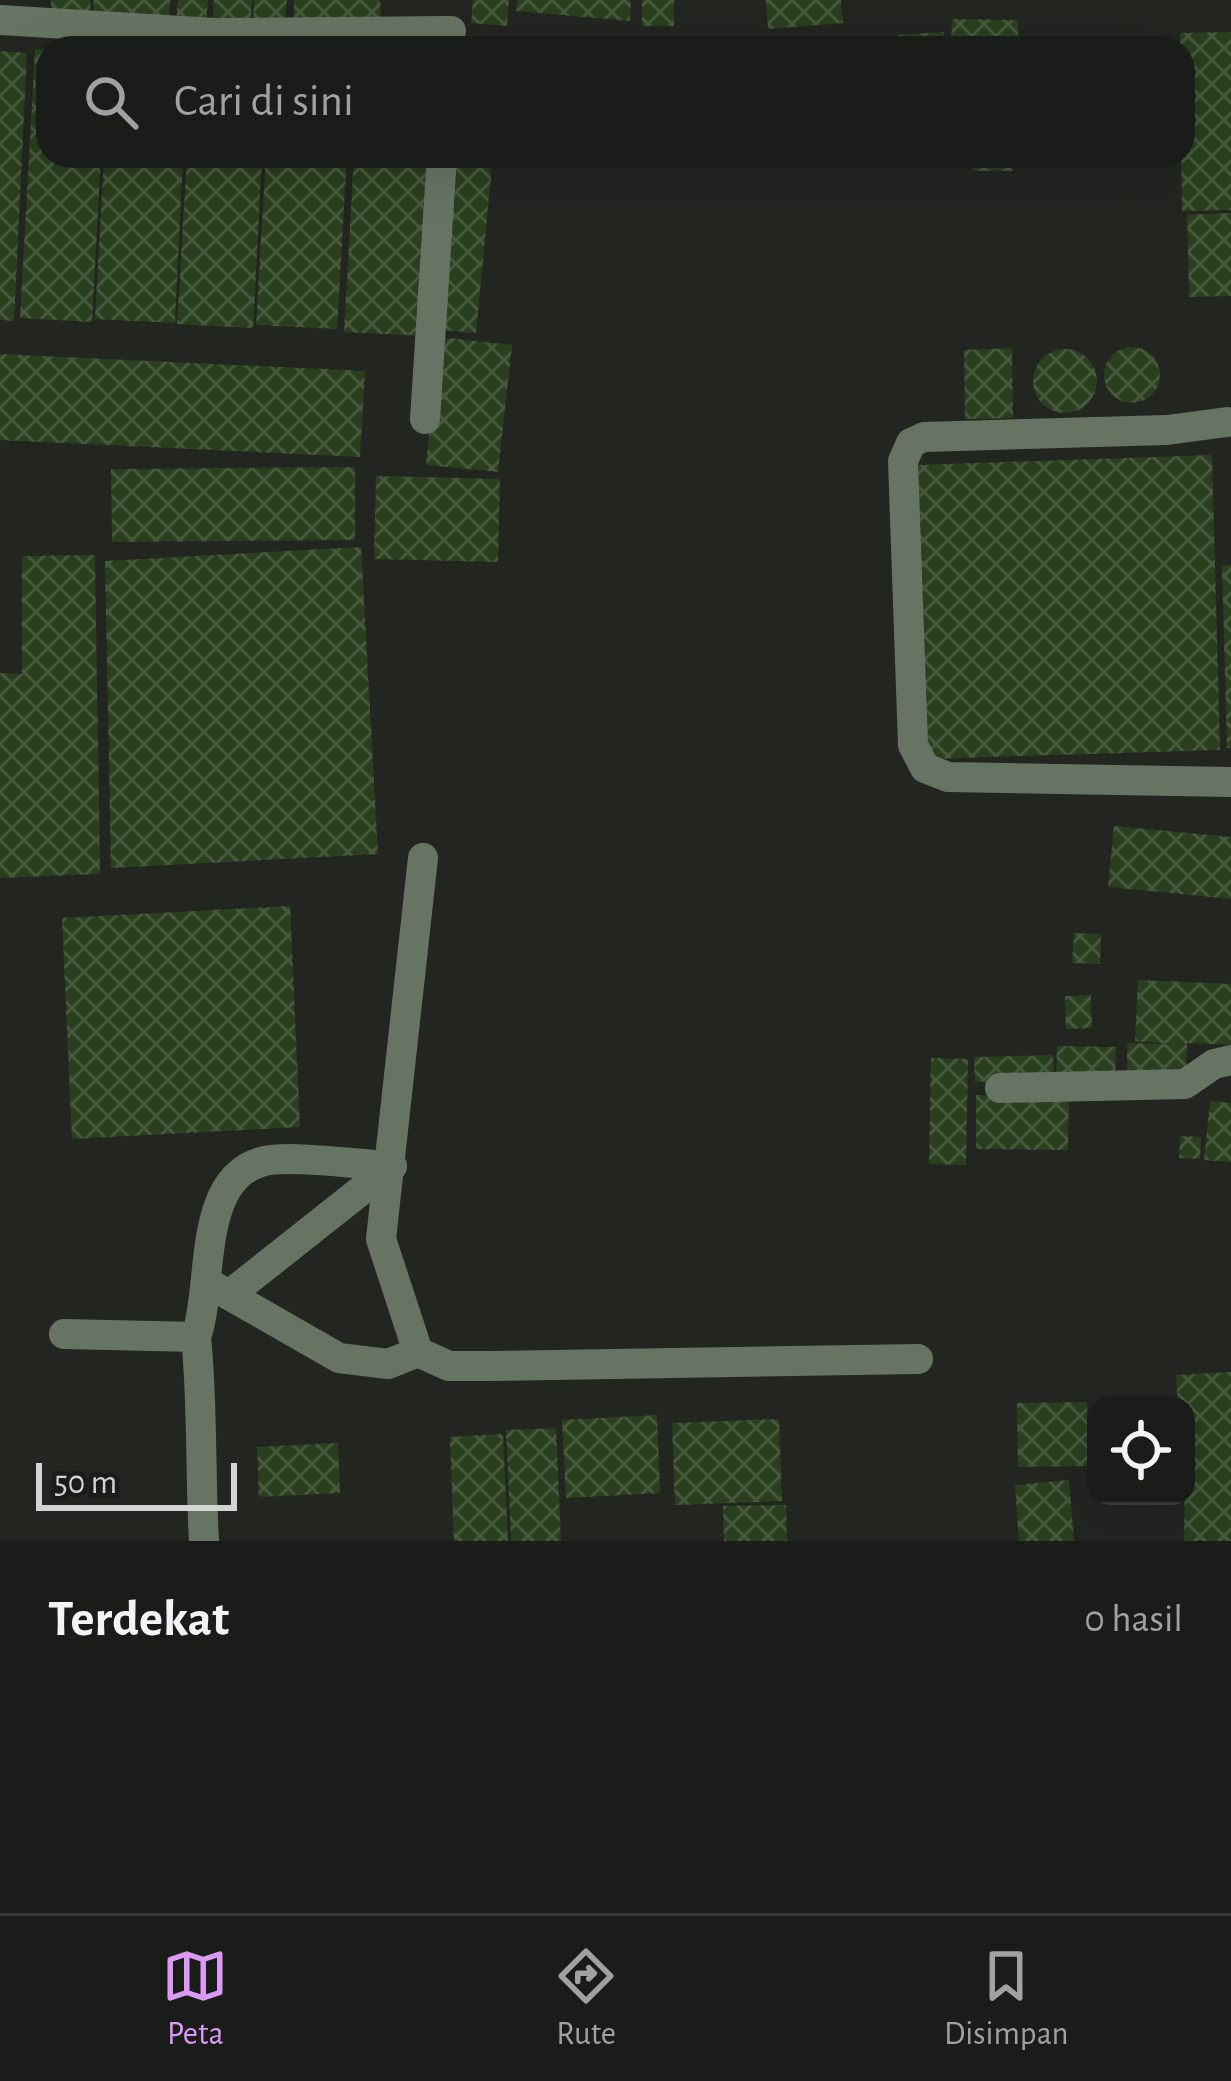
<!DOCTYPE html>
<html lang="id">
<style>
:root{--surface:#1a1c19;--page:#272926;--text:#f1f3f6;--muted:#9fa1a2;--line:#383a38;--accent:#db99f5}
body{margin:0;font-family:"Alegreya Sans",sans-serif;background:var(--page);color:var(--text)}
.controls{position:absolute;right:36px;bottom:36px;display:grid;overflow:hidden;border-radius:24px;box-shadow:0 12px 48px #0002}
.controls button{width:108px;height:108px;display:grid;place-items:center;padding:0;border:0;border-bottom:3px solid var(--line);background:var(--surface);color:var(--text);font:60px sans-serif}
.scale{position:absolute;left:36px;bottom:30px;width:201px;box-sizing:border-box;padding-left:12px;border:6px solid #d3d5d2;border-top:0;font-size:33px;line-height:42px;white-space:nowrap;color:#d3d5d2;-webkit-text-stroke:9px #191c18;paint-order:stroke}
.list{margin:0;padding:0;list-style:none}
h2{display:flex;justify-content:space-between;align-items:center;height:156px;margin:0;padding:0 48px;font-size:51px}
h2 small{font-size:39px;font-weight:400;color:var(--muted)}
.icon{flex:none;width:66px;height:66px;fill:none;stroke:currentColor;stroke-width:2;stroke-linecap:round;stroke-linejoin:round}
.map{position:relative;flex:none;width:1231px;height:1541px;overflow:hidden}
.search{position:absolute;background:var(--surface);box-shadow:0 12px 48px #0002;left:36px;right:36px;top:36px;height:132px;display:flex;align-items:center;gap:30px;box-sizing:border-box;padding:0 42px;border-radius:36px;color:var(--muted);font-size:45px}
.sheet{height:372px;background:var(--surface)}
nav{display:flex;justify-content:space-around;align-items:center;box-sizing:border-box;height:168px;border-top:3px solid var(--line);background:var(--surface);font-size:33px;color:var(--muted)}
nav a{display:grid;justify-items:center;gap:6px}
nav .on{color:var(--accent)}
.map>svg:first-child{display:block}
.building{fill:url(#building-cross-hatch)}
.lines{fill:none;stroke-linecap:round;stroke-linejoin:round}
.minor{stroke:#687463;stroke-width:30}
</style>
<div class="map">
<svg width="1231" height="1541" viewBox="0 0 1231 1541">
<defs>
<pattern id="building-cross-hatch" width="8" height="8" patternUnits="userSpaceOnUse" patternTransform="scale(3)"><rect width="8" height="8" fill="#293f1d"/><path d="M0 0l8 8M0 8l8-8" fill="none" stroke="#475a3d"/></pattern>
</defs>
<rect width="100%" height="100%" fill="#232521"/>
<g class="building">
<path d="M51 0H90L91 13 51 14Z"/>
<path d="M94 0H170L169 19 93 16Z"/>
<path d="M178 0H208L206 24 176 22Z"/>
<path d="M214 0H252L250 31 212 28Z"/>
<path d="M254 0H287L285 22 253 21Z"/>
<path d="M294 0H380L381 19 294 20Z"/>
<path d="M473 0H509L507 26 471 23Z"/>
<path d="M517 0H631L630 21 516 11Z"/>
<rect x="642" y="0" width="32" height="26"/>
<path d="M766 0H841L843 23 768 29Z"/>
<path d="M952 19 1018 20V46L951 45Z"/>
<path d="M944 32 945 48H899L898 35Z"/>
<path d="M1231 32V210L1182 211 1180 33Z"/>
<path d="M35 49 48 50V156H101L92 322 20 318Z"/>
<path d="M0 51 27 53 14 321 0 320Z"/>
<path d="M104 156H183L175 323 95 319Z"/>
<path d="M187 156H262L253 328 177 324Z"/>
<path d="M266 156H347L337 329 256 325Z"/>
<path d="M354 156H434L424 336 344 332Z"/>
<path d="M447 156H493L476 333 431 329Z"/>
<path d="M898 156H969V161L898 164Z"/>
<rect x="972" y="156" width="41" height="15"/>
<path d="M1231 213V296L1189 297 1187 215Z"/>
<path d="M439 337 512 345 498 472 426 465Z"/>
<circle cx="1132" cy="375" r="28"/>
<path d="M1012 348 1013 418 965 419 964 350Z"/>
<circle cx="1065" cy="381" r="32"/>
<path d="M0 354 365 371 360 457 0 440Z"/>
<path d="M1212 455 1220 750 927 759 918 465Z"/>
<path d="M355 467V540L112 542 111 469Z"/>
<path d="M376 476 500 479 498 562 374 559Z"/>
<path d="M361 547 378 854 111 868 105 561Z"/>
<path d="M95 555 100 874 0 878V673L22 674V556Z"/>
<path d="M1231 565V748H1227L1222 566Z"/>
<path d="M1114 826 1231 837V899L1108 887Z"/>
<path d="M290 906 300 1127 72 1139 62 918Z"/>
<path d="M1074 933 1101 934 1100 964 1072 963Z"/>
<path d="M1138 980 1231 984V1045L1187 1043 1186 1073 1127 1071V1043L1173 1044 1135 1041Z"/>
<path d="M1091 995 1092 1028 1066 1029 1065 996Z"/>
<path d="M1057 1046 1116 1047 1115 1079 1056 1078Z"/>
<path d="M1053 1055 1054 1079 975 1082 974 1057Z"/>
<path d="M931 1058 968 1059 966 1165 929 1164Z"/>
<path d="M976 1095 1069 1096 1068 1150 976 1149Z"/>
<path d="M1210 1101 1231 1103V1162L1204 1160Z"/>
<path d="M1180 1136 1201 1137 1200 1159 1179 1158Z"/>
<path d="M1231 1372V1541H1184L1186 1406H1178L1176 1375Z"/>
<path d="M1087 1402 1088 1466 1018 1467 1017 1403Z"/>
<path d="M657 1415 660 1493 566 1498 562 1420Z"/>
<path d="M779 1419 782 1501 675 1505 672 1423Z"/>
<path d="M556 1428 561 1541H511L506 1430Z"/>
<path d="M503 1434 508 1541H454L450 1437Z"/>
<path d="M338 1443 340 1493 259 1497 257 1447Z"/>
<path d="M1069 1480 1074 1541H1019L1015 1485Z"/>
<path d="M786 1505 787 1541H724L723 1506Z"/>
</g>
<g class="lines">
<g class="minor">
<path d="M0 20 214 33 451 31"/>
<path d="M425 419 442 156"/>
<path d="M1227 422 1167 430 924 437 911 443 903 461 913 745 925 768 948 777 1231 782"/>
<path d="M1000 1088 1185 1084 1214 1064 1231 1060"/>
<path d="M208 1283 339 1358 388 1364 418 1352 449 1366H488L918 1359"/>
<path d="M229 1295 392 1166"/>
<path d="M64 1334 196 1337C203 1405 200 1473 204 1541"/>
<path d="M196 1337C214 1287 196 1181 261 1162 285 1154 363 1165 392 1166"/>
<path d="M418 1352 381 1239 423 858"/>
</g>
</g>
</svg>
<div class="controls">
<button><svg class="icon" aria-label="locate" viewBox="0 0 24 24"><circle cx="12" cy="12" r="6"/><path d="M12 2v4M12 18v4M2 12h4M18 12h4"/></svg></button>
</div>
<div class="scale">50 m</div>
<div class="search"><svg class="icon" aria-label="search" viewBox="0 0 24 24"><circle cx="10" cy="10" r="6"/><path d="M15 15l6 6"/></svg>Cari di sini</div>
</div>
<section class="sheet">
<h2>Terdekat<small>0 hasil</small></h2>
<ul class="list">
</ul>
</section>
<nav>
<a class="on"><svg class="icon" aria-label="map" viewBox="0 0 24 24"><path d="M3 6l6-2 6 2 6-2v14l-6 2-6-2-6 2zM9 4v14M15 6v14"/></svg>Peta</a>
<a><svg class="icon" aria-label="directions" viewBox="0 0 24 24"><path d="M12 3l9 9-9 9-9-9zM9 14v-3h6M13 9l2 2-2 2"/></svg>Rute</a>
<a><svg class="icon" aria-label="saved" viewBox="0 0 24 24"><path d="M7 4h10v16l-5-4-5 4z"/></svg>Disimpan</a>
</nav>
